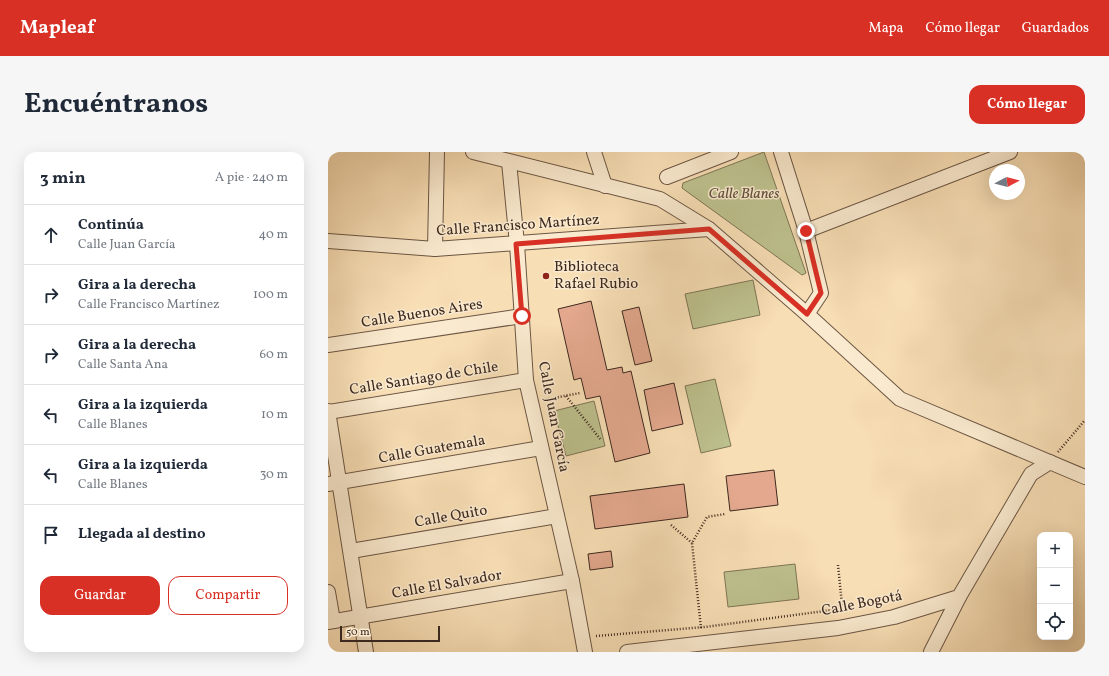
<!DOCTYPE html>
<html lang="es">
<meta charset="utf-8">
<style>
:root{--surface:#fff;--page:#f6f6f7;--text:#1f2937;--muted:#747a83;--line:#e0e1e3;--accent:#d93025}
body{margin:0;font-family:Vollkorn,serif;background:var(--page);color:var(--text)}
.controls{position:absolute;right:12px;bottom:12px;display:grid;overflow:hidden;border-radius:8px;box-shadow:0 4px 16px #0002}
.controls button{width:36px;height:36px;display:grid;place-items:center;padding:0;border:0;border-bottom:1px solid var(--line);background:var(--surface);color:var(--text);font:20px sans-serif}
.compass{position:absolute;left:661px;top:12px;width:36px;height:36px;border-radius:50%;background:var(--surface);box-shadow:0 4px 16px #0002;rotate:83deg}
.scale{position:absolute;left:12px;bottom:10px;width:100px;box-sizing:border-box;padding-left:4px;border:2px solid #3e291f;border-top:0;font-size:11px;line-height:14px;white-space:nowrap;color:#3e291f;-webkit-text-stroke:3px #faeacf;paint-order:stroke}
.stop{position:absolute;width:12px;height:12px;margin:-9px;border:3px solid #d93025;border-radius:50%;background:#fff}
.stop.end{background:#d93025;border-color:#fff;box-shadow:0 1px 4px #0008}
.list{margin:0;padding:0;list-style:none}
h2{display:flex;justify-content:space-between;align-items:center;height:52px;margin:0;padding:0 16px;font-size:17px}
h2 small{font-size:13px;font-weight:400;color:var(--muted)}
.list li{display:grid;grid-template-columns:26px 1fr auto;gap:12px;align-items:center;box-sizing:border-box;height:60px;padding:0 16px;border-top:1px solid var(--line)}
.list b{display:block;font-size:15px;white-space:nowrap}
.list p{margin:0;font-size:13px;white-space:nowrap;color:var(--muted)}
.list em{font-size:13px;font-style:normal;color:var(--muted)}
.actions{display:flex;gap:8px;padding:12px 16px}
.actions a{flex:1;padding:9px 0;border:1px solid var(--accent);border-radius:12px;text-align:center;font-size:14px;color:var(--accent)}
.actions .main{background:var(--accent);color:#fff}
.icon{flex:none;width:22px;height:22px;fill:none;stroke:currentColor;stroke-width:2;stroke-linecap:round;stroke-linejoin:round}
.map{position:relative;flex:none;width:757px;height:500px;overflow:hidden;border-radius:12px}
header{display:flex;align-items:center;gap:24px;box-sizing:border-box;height:56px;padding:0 20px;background:var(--accent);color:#fff}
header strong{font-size:19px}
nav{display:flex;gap:22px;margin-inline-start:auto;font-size:14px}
.intro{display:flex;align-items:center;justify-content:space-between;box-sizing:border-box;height:96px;padding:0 24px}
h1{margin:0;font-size:28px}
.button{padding:10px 18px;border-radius:12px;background:var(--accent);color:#fff;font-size:14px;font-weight:700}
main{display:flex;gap:24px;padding:0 24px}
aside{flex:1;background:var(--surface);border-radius:12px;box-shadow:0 4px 16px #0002}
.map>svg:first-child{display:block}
.green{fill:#bdc18e;stroke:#7e7556}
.building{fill:#e3a88e;stroke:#3e291f}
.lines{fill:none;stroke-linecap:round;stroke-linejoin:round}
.street-casing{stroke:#6c5644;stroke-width:16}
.path{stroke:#3e291f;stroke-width:2.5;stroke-dasharray:1 2;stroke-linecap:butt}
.street{stroke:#faeacf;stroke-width:14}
.route{stroke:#d93025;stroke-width:5}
.poi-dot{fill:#8f2418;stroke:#faeacf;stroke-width:1.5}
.labels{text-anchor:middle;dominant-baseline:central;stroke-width:3;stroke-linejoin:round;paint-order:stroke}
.park-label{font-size:15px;font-style:italic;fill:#5e4f3b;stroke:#faeacf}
.street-label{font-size:15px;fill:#3e291f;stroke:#faeacf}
.poi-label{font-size:15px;fill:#3e291f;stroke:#faeacf;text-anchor:start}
</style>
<header>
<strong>Mapleaf</strong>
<nav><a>Mapa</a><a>Cómo llegar</a><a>Guardados</a></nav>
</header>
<div class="intro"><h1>Encuéntranos</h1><a class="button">Cómo llegar</a></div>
<main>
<aside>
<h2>3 min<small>A pie · 240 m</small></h2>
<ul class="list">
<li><svg class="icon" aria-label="ahead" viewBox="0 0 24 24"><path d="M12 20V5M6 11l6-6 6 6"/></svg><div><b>Continúa</b><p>Calle Juan García</p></div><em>40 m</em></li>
<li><svg class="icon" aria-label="right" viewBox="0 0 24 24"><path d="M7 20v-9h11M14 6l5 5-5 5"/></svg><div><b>Gira a la derecha</b><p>Calle Francisco Martínez</p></div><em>100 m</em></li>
<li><svg class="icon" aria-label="right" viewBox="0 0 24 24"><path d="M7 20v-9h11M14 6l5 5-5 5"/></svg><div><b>Gira a la derecha</b><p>Calle Santa Ana</p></div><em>60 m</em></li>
<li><svg class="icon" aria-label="left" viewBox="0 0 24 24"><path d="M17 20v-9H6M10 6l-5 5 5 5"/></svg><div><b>Gira a la izquierda</b><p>Calle Blanes</p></div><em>10 m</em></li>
<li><svg class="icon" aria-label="left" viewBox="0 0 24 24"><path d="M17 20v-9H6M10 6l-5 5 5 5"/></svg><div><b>Gira a la izquierda</b><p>Calle Blanes</p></div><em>30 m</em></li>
<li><svg class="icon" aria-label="arrive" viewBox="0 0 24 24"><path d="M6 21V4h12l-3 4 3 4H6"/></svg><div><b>Llegada al destino</b></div></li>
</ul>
<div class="actions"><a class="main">Guardar</a><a>Compartir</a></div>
</aside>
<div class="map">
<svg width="757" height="500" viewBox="0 0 757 500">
<rect width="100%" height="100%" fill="#f8deb5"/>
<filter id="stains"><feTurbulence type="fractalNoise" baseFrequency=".005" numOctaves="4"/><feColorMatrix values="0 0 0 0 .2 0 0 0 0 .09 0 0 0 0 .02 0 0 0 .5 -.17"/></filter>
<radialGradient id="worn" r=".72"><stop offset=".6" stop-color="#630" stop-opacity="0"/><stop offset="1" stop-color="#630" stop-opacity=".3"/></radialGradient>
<g class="green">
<path d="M436 0 478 121 474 123 354 36 355 31Z"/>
<path d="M425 128 432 163 365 177 357 142Z"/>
<path d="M387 227 403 294 373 301 357 234Z"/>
<path d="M266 249 277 294 238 304 226 259Z"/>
<path d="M467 412 471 447 400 455 396 420Z"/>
</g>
<g class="building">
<path d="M263 149 279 218 294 215 295 221 303 219 322 301 287 310 272 244 258 247 253 226 246 228 230 157Z"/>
<path d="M311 155 324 209 307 213 294 159Z"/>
<path d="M346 231 355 272 324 279 316 238Z"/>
<path d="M446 318 450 353 402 359 398 324Z"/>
<path d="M356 332 360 365 267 377 262 344Z"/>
<path d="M283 399 285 415 262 418 260 402Z"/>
</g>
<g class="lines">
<defs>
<g id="street">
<path d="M145 0 332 47 381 77 479 162 572 247 757 325"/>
<path d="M266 0 277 34"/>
<path d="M453 0 478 79 493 141 479 162"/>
<path d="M181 10 189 92 198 228 244 429 257 500"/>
<path d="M339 25 403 0"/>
<path d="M478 79 682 0"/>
<path d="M0 89 107 97 381 77"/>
<path d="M107 97 109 0"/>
<path d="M0 193 194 164"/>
<path d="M0 259 38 500"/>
<path d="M0 260 198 228"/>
<path d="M0 332 213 296"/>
<path d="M23 399 229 364"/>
<path d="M0 440 5 469"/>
<path d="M0 470 244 429"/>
<path d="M299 500 510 476 566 465 631 445 703 322 722 310"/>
<path d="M603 500 631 445"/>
</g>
</defs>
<use href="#street" class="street-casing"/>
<g class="path">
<path d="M238 244 273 288"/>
<path d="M215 248 252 241"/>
<path d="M730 300 757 268"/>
<path d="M343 373 364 391"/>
<path d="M373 476 364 391 379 365 397 362"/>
<path d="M268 484 377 475 504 458 514 453 510 413"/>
</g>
<use href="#street" class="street"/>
</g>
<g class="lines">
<path class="route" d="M194 164 188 92 381 77 479 162 493 141 478 79"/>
</g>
<circle class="poi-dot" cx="218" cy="124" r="4"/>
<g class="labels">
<g class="park-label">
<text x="416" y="42">Calle Blanes</text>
</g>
<g class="street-label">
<text transform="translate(190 74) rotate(-4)">Calle Francisco Martínez</text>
<text transform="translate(94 162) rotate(-9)">Calle Buenos Aires</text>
<text transform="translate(96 227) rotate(-9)">Calle Santiago de Chile</text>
<text transform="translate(225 265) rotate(79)">Calle Juan García</text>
<text transform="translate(104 298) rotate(-10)">Calle Guatemala</text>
<text transform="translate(123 365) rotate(-10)">Calle Quito</text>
<text transform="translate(119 433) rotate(-10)">Calle El Salvador</text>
<text transform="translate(534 452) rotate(-11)">Calle Bogotá</text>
</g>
<g class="poi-label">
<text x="226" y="115">Biblioteca<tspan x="226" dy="17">Rafael Rubio</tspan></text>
</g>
</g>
<rect width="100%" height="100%" filter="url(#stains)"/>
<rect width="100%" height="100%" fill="url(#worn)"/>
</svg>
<div class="controls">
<button>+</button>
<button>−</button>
<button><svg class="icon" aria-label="locate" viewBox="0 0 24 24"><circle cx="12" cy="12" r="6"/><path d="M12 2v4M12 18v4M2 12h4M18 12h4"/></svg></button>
</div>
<svg class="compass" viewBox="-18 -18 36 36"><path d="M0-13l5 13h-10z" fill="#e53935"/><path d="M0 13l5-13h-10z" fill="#747a83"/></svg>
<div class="scale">50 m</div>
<div class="stop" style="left:194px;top:164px"></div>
<div class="stop end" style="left:478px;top:79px"></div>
</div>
</main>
